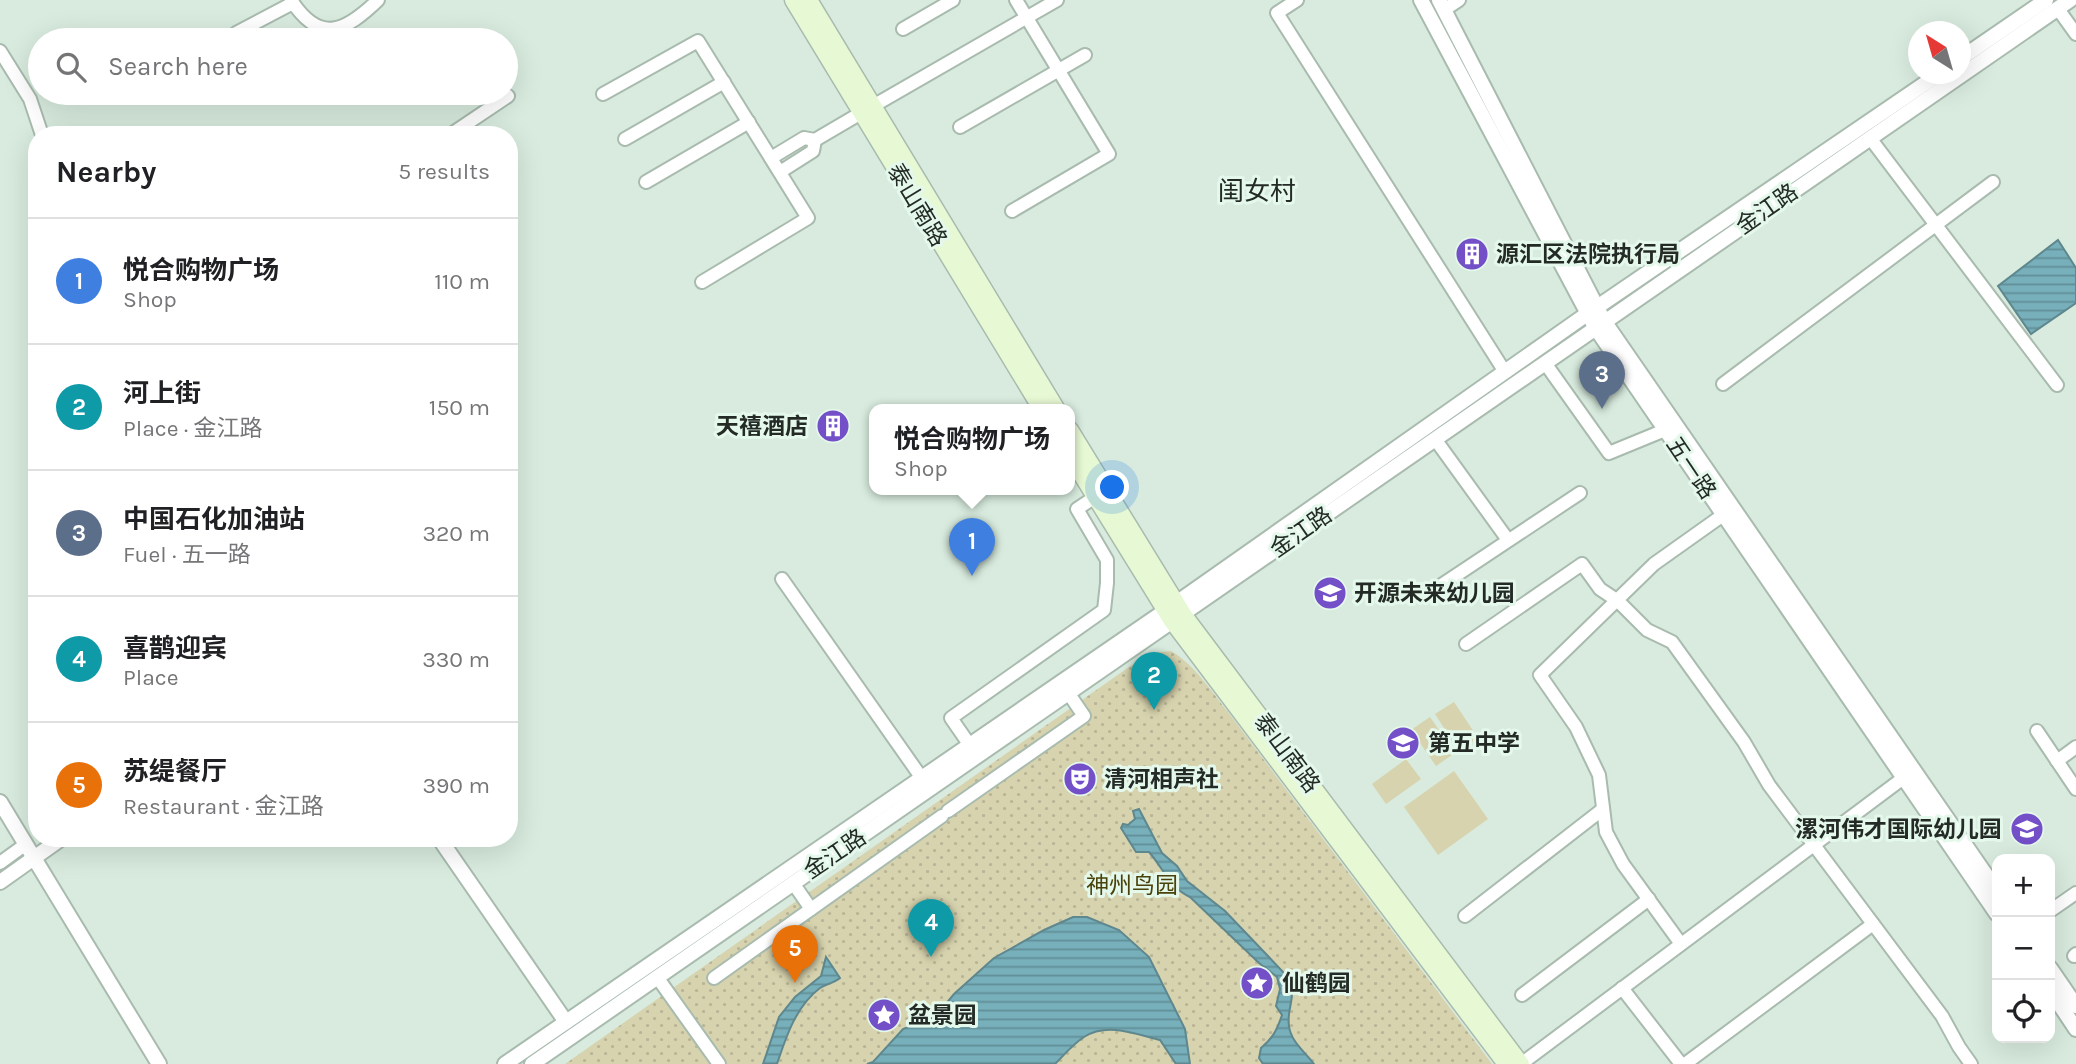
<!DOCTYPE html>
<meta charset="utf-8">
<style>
:root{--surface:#fff;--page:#f6f6f6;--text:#202124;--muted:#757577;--line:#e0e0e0;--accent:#7c3aed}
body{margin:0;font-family:Karla,"Noto Sans SC",sans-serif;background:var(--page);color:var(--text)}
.controls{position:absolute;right:21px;bottom:21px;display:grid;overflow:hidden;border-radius:14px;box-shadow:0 7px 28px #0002}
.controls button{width:63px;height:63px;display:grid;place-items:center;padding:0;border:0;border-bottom:2px solid var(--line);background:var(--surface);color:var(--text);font:35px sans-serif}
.compass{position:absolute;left:1908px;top:21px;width:63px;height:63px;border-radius:50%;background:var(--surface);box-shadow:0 7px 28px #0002;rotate:323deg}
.you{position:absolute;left:1113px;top:488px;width:24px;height:24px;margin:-18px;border:5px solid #fff;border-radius:50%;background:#1a73e8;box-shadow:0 0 0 10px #1a73e833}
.badge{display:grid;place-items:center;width:46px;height:46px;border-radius:50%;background:var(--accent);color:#fff;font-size:23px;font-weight:700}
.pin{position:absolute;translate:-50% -58px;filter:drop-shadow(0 2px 4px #0008)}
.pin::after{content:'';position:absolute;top:37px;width:24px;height:21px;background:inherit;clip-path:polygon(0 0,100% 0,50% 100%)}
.popup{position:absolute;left:869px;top:404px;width:206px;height:91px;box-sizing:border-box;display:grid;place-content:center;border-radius:14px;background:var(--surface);filter:drop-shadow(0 2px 5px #0005);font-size:23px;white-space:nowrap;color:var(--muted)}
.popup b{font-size:26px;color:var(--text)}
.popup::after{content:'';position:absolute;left:50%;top:100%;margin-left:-14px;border:14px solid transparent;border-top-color:var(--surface)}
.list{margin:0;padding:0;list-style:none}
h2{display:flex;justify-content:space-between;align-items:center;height:91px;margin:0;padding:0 28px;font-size:30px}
h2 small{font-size:23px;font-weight:400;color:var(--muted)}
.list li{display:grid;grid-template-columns:46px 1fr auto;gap:21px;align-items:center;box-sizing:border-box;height:126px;padding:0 28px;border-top:2px solid var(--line)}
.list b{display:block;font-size:26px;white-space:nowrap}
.list p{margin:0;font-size:23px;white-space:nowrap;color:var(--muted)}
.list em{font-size:23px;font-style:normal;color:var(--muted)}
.icon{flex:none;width:38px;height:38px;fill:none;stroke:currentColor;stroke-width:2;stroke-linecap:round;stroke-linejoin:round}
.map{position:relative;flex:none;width:2076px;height:1064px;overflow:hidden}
.search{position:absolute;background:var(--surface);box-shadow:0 7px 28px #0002;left:28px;top:28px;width:490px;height:77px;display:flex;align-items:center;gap:18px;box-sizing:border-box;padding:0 24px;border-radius:38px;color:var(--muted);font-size:26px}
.panel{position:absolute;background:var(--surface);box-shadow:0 7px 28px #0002;left:28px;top:126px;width:490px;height:721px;border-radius:28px}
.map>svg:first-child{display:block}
.grass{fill:url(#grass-dots)}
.garden{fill:#d7d3ae}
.water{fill:url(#water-rules);stroke:#5e878e;stroke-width:2}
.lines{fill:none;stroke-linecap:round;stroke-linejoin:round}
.minor-casing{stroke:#a8bbae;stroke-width:16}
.tertiary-casing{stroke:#a8bbae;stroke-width:18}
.secondary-casing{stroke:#a8bbae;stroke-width:19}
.minor{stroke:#fff;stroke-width:12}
.tertiary{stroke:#fff;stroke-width:14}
.secondary{stroke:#e7f8d4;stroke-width:16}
.labels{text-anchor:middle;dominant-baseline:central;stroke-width:6;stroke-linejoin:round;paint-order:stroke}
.street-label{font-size:23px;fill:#242b26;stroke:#e5f8ec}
.poi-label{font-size:23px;font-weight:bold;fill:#242b26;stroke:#e5f8ec;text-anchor:start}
.park-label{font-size:23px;fill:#49420a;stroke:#e5f8ec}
.quarter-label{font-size:26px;fill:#242b26;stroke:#e5f8ec}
</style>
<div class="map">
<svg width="2076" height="1064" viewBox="0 0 2076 1064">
<defs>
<pattern id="grass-dots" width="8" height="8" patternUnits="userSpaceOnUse" patternTransform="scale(1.75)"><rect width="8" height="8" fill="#d7d3ae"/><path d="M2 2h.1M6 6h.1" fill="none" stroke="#b8b596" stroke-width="1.8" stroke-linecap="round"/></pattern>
<pattern id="water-rules" width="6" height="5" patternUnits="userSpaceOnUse" patternTransform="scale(1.75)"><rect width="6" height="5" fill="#77afba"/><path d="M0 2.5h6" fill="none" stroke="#618f97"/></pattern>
</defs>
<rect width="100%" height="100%" fill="#d8ebde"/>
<path class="grass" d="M1171 651C1195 665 1211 691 1228 712L1492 1064H565L1129 667 1151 653Z"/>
<g class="garden">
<path d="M1454 702 1478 738 1459 751 1435 714Z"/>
<path d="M1430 717 1455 753 1436 766 1411 730Z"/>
<path d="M1406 759 1421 779 1386 804 1372 784Z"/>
<path d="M1454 771 1488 819 1438 855 1404 807Z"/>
</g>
<g class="water">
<path d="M2058 240 2076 268V303L2031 334 1998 286Z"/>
<path d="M1139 809 1162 853 1177 866 1187 881 1225 911 1286 975C1299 997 1286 1006 1289 1026 1291 1042 1305 1052 1314 1064H1263L1259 1058 1261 1048C1273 1038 1277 1030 1282 1015L1276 1006 1280 989 1277 977 1259 963 1190 897C1170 888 1163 868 1149 852H1136L1121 828 1123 824 1128 825 1135 819 1133 811Z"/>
<path d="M1073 917H1087L1119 930 1149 957 1185 1029 1190 1064H1176L1160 1040C1136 1034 1107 1022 1084 1037 1073 1044 1064 1055 1055 1064H867L873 1062 903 1029 936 1016 954 994 994 958 1044 930Z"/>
<path d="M826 957 840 978C834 983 826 984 820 988 796 1006 786 1037 777 1064H763L779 1017 795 997 821 976Z"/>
</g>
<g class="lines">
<defs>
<g id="minor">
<path d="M291 0C320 45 346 31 378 0"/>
<path d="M1297 0 1277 13 1505 372"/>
<path d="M2058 9 2076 34"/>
<path d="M1444 10 1459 0"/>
<path d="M903 29 953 0"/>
<path d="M236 33 293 3"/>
<path d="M0 51 30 99 42 135"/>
<path d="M603 94 698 41 808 218 702 282"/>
<path d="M873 106 1057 0"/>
<path d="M960 127 1085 55"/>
<path d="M450 135 508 96"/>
<path d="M1870 138 2057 385"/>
<path d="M625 139 724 82"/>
<path d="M771 158 804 138 815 140 861 113"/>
<path d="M780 172 813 151 815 140"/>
<path d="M646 182 749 122"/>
<path d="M1012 211 1109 154 1016 0"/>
<path d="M1545 363 1609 453 1665 430"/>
<path d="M1723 384 1993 182"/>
<path d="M1435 439 1508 540"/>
<path d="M782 579 921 777"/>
<path d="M1431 592 1580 493"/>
<path d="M1466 644 1582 564 1600 589 1618 601 1647 630 1672 642 1744 742 1769 785 1942 1016 1959 1047 1971 1064"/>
<path d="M2037 731 2076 789"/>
<path d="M969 744 951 718 1104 610 1107 583V560L1077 509 1095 497"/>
<path d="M2057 761 2076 747"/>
<path d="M948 811 1084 716 1069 694"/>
<path d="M0 863 26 844"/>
<path d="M793 883 811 909"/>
<path d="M2050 911 2076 893"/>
<path d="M1465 916 1603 809"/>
<path d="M1681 944 1623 864 1606 832 1599 775 1576 727 1540 675 1654 564 1723 515"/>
<path d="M2074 956 2076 954"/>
<path d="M657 977 719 1064"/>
<path d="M714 978 942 816"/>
<path d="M1622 988 1681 1064"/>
<path d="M1522 995 1649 899"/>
<path d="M1521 1064 1910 773"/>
<path d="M1685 1064 1873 924"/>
</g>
<g id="tertiary">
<path d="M1421 0 1595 327 1997 914"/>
<path d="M1439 0 1604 321 1997 891"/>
<path d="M1960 59 2046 0"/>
<path d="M0 802 159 1064"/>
<path d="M439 838 566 1022"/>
<path d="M0 882 62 838"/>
<path d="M2050 968 2076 1006"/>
<path d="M2050 990 2076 1029"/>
<path d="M505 1064 1165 611 1587 314 1939 74"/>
<path d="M532 1064 2070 0"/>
</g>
<g id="secondary">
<path d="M793 0 1042 410"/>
<path d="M809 0 1057 410"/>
<path d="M1070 430 1183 614 1521 1064"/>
<path d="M1070 456 1172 621 1506 1064"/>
</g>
</defs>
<use href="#minor" class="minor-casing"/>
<use href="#tertiary" class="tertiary-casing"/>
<use href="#secondary" class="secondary-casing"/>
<use href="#minor" class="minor"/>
<use href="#tertiary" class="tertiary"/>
<use href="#secondary" class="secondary"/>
</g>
<defs>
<symbol id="building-disc" viewBox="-11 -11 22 22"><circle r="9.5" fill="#734fc8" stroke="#e5f8ec"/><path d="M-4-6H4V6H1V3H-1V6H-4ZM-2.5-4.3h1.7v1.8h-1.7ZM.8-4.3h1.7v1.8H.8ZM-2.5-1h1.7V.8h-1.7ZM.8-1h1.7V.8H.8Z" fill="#fff"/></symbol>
<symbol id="school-disc" viewBox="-11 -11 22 22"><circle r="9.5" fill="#734fc8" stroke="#e5f8ec"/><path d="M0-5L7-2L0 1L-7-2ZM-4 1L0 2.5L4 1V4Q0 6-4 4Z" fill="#fff"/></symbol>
<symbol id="theatre-disc" viewBox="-11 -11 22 22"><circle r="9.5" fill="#734fc8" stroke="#e5f8ec"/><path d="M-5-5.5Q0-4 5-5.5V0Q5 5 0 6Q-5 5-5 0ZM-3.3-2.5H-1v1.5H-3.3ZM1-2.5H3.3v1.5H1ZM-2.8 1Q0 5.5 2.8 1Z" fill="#fff"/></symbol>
<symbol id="sight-disc" viewBox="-11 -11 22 22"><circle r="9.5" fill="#734fc8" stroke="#e5f8ec"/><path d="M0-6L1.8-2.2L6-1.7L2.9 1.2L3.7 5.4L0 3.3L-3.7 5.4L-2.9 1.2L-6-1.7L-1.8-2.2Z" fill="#fff"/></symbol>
</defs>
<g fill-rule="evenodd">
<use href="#building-disc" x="1453" y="235" width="38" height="38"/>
<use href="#building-disc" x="814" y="407" width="38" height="38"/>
<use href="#school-disc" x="1311" y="574" width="38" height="38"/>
<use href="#school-disc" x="1384" y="724" width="38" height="38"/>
<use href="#theatre-disc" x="1061" y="760" width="38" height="38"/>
<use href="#school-disc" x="2008" y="810" width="38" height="38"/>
<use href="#sight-disc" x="1238" y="964" width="38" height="38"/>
<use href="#sight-disc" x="865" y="996" width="38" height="38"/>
</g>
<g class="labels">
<g class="street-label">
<text transform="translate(917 205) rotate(59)">泰山南路</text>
<text transform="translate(1767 209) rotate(-35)">金江路</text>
<text transform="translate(1691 468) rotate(56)">五一路</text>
<text transform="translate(1301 532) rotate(-35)">金江路</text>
<text transform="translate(1287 753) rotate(53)">泰山南路</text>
<text transform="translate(835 854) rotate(-34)">金江路</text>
</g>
<g class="poi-label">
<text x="1496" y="254">源汇区法院执行局</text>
<text x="808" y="426" text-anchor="end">天禧酒店</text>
<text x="1354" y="593">开源未来幼儿园</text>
<text x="1428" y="743">第五中学</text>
<text x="1104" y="779">清河相声社</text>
<text x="2002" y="829" text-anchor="end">漯河伟才国际幼儿园</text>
<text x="1282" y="983">仙鹤园</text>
<text x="908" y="1015">盆景园</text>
</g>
<g class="park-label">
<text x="1132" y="885">神州鸟园</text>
</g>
<g class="quarter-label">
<text x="1257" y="191">闺女村</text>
</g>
</g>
</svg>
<div class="controls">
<button>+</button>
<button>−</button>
<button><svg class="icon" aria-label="locate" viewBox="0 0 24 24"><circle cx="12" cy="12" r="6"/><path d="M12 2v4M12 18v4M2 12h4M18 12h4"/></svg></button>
</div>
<svg class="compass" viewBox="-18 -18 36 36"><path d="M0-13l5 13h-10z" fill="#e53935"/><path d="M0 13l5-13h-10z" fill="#757577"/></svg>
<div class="you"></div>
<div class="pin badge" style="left:972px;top:576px;background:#3f7fe0">1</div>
<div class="popup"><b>悦合购物广场</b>Shop</div>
<div class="pin badge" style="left:1154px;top:710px;background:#0f9aa8">2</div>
<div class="pin badge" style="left:1602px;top:409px;background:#5c6f8a">3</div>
<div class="pin badge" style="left:931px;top:957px;background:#0f9aa8">4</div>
<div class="pin badge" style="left:795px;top:983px;background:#e8710a">5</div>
<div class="search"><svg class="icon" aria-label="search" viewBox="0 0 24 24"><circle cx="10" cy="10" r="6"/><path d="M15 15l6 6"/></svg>Search here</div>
<section class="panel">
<h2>Nearby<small>5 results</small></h2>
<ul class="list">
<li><span class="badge" style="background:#3f7fe0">1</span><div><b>悦合购物广场</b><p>Shop</p></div><em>110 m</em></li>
<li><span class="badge" style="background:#0f9aa8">2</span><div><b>河上街</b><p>Place · 金江路</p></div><em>150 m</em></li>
<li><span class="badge" style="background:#5c6f8a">3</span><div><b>中国石化加油站</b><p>Fuel · 五一路</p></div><em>320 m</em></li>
<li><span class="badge" style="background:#0f9aa8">4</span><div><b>喜鹊迎宾</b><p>Place</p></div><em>330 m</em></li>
<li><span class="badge" style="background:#e8710a">5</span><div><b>苏缇餐厅</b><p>Restaurant · 金江路</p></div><em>390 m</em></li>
</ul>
</section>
</div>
